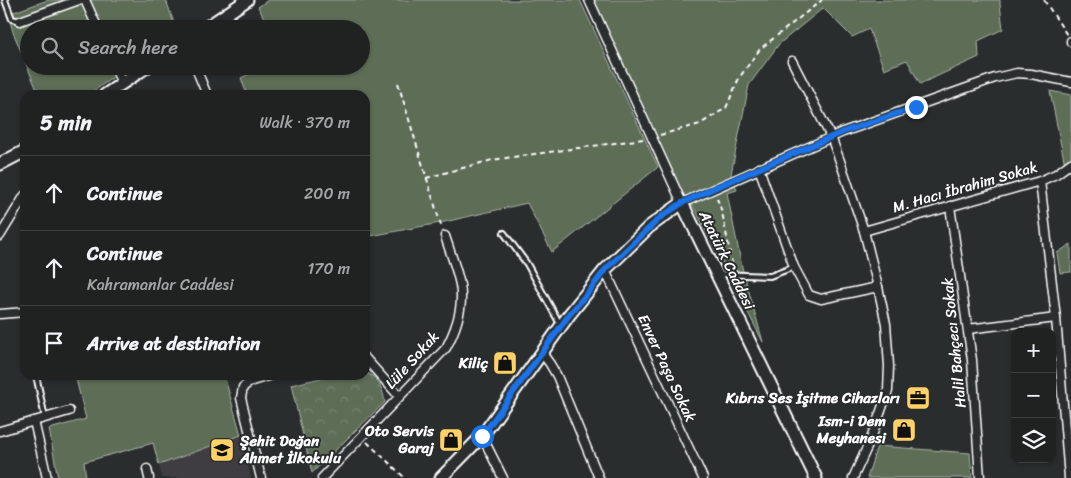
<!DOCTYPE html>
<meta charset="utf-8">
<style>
:root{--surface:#202222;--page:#282a2a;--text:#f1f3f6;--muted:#a2a4a5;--line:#3d3f40}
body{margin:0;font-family:Sriracha,sans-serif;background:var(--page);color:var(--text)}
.controls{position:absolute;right:15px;bottom:15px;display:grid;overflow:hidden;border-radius:10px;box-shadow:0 1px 4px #0004}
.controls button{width:45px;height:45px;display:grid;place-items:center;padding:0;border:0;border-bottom:1px solid var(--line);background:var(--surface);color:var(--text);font:25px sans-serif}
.stop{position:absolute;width:15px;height:15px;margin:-11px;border:4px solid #1a73e8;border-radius:50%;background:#fff}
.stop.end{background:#1a73e8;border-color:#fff;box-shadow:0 1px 5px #0008}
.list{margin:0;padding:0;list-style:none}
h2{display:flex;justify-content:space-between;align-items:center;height:65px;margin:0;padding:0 20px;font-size:21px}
h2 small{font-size:16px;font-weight:400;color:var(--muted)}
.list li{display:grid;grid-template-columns:32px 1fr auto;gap:15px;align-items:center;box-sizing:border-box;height:75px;padding:0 20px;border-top:1px solid var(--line)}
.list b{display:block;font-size:19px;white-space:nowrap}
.list p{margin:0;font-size:16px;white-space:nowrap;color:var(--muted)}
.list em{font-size:16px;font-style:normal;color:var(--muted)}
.icon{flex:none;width:28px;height:28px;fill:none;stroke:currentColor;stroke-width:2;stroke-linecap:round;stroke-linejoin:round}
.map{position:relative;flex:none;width:1071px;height:478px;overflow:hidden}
.search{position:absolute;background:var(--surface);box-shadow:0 1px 4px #0004;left:20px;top:20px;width:350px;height:55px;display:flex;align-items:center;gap:12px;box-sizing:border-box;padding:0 18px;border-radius:28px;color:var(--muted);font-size:19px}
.panel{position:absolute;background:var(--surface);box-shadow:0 1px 4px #0004;left:20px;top:90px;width:350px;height:290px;border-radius:15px}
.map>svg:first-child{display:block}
.built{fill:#3f3d42}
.grass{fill:#5d6d57;stroke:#aeb6ab}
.forest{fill:url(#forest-crowns);stroke:#aeb6ab}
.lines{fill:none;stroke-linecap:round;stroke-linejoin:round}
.lane-casing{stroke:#fff;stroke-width:8}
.street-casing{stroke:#fff;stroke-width:11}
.secondary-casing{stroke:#fff;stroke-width:15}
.path{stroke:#fff;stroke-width:2;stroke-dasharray:5 4;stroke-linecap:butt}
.lane{stroke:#2a2d2e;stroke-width:4}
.street{stroke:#2a2d2e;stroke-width:8}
.secondary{stroke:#2a2d2e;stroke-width:11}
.route{stroke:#1a73e8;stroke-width:6}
.labels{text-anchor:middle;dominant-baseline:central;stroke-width:4;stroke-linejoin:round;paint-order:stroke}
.street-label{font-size:15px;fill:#fff;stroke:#2a2d2e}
.poi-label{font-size:15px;font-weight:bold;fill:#fff;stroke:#2a2d2e;text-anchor:end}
</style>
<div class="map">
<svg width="1071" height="478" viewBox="0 0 1071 478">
<defs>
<pattern id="forest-crowns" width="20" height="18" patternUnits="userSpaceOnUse" patternTransform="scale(1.25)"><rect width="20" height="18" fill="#5d6d57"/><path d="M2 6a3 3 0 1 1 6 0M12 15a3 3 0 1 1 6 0" fill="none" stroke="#758370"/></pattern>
</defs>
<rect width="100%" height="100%" fill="#2a2d2e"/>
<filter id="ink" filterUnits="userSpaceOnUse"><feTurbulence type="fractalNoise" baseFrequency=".02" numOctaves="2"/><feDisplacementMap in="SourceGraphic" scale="10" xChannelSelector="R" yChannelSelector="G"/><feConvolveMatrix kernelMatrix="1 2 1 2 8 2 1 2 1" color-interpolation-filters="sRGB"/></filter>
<g filter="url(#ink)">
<path class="built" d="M241 435 251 478H162L159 465Z"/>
<g class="grass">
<path d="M48 0H166L176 29H29V66H129L88 95H39L13 32 8 14Z"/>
<path d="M268 0H580L658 167 552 252 527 203 440 223 365 237V95H247L241 78 265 66H361V29H270L258 7Z"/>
<path d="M593 0H1000V4L1003 29 978 41 979 57 920 84 907 60 884 69 869 29 852 37 823 8 779 44 749 85 731 174 737 190 727 193 742 267 763 342 695 209 684 196Z"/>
<path d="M1050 91 1071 95V173L1066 170Z"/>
<path d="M1071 244V272L1060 273 1057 253Z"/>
<path d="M75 375H194L195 377 206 375H224L241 435 159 465 153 443 84 462 86 478H58L49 429 86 419Z"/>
<path d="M877 446 970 453 972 478H867Z"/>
</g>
<path class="forest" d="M365 372C380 378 382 388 385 402L312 473 291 385 334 375H365Z"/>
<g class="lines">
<defs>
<g id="lane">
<path d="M5 0 12 19 20 21"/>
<path d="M504 233 527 264 560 324"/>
<path d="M720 274 770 276 794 267"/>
<path d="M23 313 25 324"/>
<path d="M36 375 45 418"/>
</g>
<g id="street">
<path d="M85 0 98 29"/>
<path d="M589 0 682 203 843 132 995 78 1017 73 1031 74 1071 82"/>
<path d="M20 21 79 0"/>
<path d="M1071 41V42"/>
<path d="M792 61 831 137 840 161 864 231 878 287 886 324 889 366 888 391 871 439 853 478"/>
<path d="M114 66 122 83"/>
<path d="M195 66 207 95"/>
<path d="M759 168 794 267 809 295 821 299 878 287"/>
<path d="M1040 181 1056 318 1069 478"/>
<path d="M950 206 972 360 980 478"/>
<path d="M864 231 1040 181 1056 174 1071 163"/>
<path d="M0 236 25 195"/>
<path d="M605 270 703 478"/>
<path d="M0 314 25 312"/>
<path d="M968 329 1056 318"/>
<path d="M542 353 550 364 557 376 599 478"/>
<path d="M365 358 399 396"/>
<path d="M34 421 47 478"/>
<path d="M0 431 69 411"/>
<path d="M482 436 503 478"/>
<path d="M147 469 149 478"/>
<path d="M261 478 241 398 243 387 252 381 272 375"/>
<path d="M322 478 446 348C456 329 464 306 460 285 457 269 450 252 445 236"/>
</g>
<g id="secondary">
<path d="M204 29 247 0"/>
<path d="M105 95 148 66"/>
<path d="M0 164 25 151"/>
<path d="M441 478 482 436 569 315 605 270 649 227 682 203 816 478"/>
</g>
</defs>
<use href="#lane" class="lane-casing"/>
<use href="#street" class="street-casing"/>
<use href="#secondary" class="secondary-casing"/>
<g class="path">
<path d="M1044 0 1067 35"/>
<path d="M398 83 442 229"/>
<path d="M660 135 700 124 726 108 739 78 760 49 822 0"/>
<path d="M426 178 492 160 643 139"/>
<path d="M717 198 722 212 733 268"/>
<path d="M367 442 405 478"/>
</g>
<use href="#lane" class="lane"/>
<use href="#street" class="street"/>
<use href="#secondary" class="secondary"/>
</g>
</g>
<g class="lines" filter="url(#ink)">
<path class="route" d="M482 436 569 315 590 290 605 270 661 217 682 203 714 188 843 132 916 107"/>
</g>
<defs>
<symbol id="shop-square" viewBox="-11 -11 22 22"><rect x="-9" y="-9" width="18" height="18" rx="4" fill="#ffd166" stroke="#2a2d2e"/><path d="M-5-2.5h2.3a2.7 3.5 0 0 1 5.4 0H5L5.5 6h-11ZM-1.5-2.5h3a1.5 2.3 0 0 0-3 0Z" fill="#111"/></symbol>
<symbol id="office-square" viewBox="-11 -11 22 22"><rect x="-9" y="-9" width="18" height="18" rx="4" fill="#ffd166" stroke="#2a2d2e"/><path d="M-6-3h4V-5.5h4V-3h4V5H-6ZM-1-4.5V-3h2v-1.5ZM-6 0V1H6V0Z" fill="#111"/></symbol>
<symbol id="school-square" viewBox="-11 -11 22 22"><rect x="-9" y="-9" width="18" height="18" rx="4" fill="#ffd166" stroke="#2a2d2e"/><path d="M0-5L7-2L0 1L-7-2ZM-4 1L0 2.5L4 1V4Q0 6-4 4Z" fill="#111"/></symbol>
</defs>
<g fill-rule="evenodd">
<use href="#shop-square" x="491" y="349" width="28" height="28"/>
<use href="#office-square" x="904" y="384" width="28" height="28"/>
<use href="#shop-square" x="890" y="416" width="28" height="28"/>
<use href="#shop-square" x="437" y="426" width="28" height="28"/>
<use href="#school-square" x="208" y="436" width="28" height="28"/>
</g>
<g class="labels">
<g class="street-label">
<text transform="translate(965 187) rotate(-16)">M. Hacı İbrahim Sokak</text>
<text transform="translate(727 260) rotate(64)">Atatürk Caddesi</text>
<text transform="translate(954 343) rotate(-96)">Halil Bahçecı Sokak</text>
<text transform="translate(412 360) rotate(-48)">Lüle Sokak</text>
<text transform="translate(667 368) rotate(65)">Enver Paşa Sokak</text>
</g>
<g class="poi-label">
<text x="488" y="363">Kiliç</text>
<text x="900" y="398">Kıbrıs Ses İşitme Cihazları</text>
<text x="886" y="421">Ism-i Dem<tspan x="886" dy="17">Meyhanesi</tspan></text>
<text x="434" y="431">Oto Servis<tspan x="434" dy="17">Garaj</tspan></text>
<text x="240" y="441" text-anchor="start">Şehit Doğan<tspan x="240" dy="17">Ahmet İlkokulu</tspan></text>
</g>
</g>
</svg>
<div class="controls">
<button>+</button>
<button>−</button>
<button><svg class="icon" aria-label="layers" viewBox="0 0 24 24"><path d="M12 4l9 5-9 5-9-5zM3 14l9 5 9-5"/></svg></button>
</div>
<div class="stop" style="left:482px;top:436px"></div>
<div class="stop end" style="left:916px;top:107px"></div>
<div class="search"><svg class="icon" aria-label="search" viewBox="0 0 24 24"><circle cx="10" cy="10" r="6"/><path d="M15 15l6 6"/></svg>Search here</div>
<section class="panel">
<h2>5 min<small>Walk · 370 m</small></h2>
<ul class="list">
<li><svg class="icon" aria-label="ahead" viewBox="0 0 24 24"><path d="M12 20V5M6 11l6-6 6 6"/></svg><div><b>Continue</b></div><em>200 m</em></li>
<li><svg class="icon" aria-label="ahead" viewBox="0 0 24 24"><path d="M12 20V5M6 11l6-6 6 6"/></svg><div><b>Continue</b><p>Kahramanlar Caddesi</p></div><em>170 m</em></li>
<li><svg class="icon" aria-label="arrive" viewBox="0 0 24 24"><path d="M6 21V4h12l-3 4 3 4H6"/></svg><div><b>Arrive at destination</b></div></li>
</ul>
</section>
</div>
